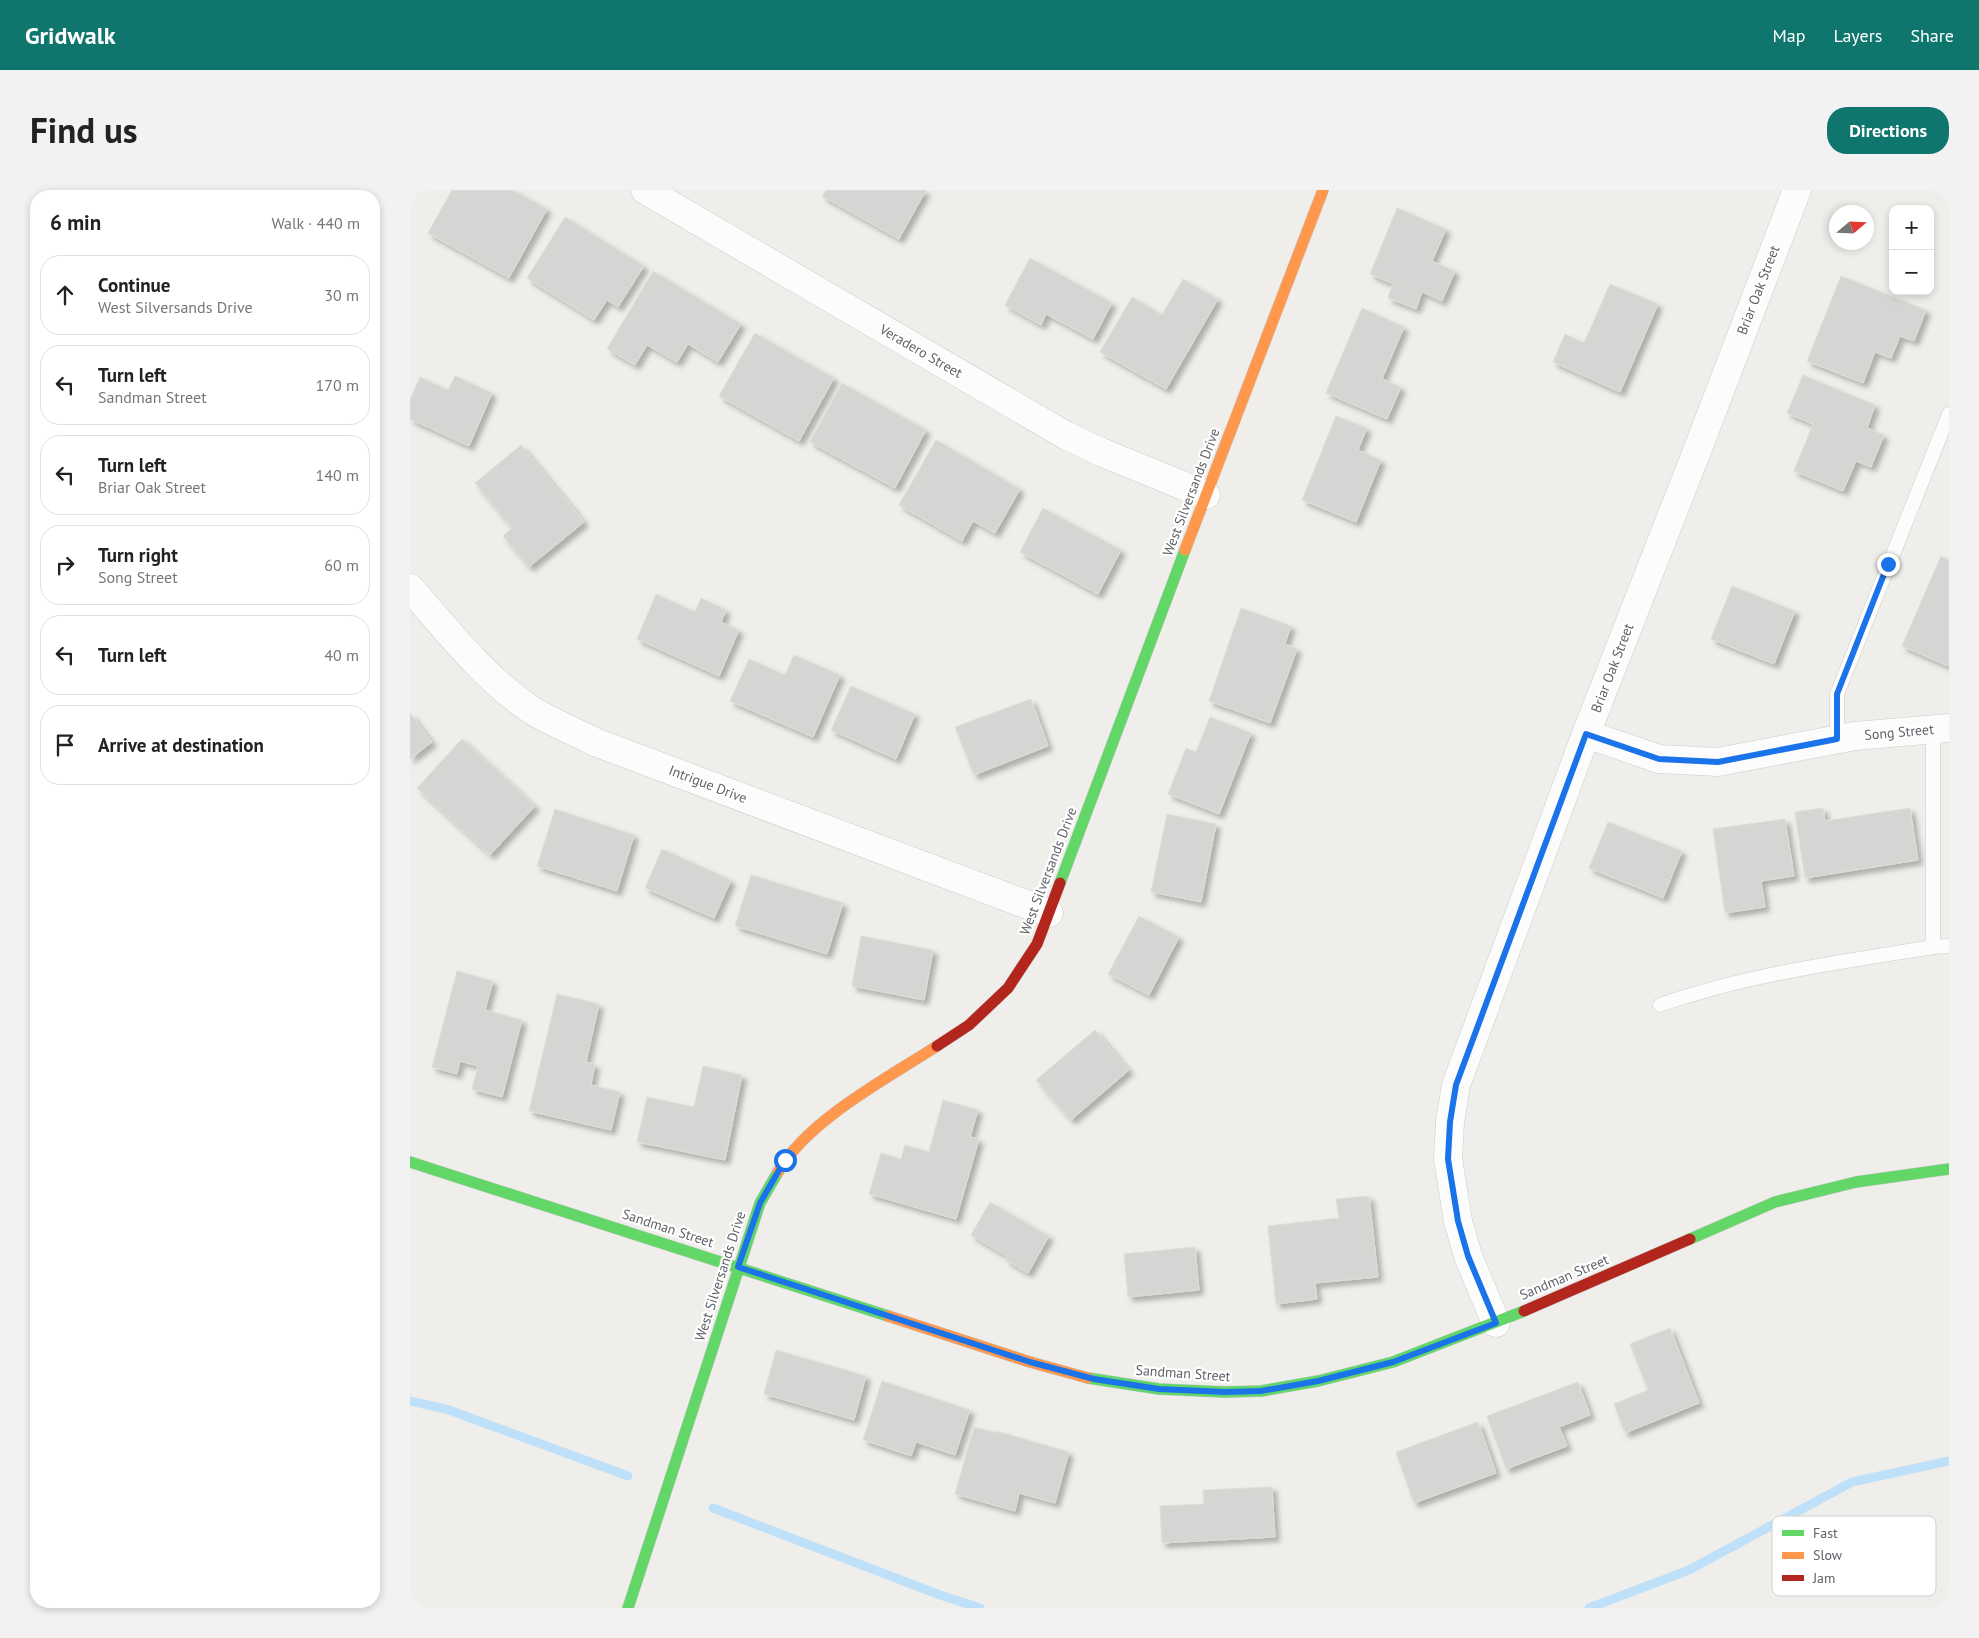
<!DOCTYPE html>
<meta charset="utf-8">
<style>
:root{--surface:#fff;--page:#f2f2f2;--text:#222;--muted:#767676;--line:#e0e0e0;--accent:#0f766e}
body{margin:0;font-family:"PT Sans",sans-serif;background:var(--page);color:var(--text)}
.controls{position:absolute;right:15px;top:15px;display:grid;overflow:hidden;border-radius:10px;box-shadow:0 2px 8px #0003}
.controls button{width:45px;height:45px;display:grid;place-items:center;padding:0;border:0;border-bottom:1px solid var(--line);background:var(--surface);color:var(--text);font:25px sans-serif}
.compass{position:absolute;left:1419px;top:15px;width:45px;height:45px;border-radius:50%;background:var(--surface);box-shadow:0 2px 8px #0003;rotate:71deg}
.stop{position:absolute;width:15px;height:15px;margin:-11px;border:4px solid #1a73e8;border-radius:50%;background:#fff}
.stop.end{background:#1a73e8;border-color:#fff;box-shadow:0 1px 5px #0008}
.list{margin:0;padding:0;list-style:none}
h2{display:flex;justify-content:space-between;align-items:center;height:65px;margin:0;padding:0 20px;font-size:21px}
h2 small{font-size:16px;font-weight:400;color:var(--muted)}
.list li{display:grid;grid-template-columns:32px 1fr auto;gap:15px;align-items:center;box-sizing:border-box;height:80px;margin:0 10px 10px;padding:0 10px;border:1px solid var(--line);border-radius:20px}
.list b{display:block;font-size:19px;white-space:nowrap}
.list p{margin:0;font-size:16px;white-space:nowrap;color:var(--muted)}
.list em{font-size:16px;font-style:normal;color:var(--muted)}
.icon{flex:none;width:28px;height:28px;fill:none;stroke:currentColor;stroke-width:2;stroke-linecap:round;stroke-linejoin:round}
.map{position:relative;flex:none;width:1539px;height:1418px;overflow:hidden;border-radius:20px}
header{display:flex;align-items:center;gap:30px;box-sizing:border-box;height:70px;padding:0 25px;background:var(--accent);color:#fff}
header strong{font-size:24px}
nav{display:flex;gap:28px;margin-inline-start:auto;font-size:18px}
.intro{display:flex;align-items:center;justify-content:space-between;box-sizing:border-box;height:120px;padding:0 30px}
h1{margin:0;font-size:35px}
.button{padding:12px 22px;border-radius:20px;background:var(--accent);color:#fff;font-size:18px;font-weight:700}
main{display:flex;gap:30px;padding:0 30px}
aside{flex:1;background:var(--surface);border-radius:20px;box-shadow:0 2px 8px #0003}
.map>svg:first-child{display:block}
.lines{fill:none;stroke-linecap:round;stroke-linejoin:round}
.stream{stroke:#bfe0f9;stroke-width:9}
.building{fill:#d6d5d3;stroke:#deddd9;filter:url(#shadow)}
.lane-casing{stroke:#cbcccc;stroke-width:15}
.street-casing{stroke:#cbcccc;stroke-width:29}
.fast-casing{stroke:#cacacb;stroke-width:12}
.slow-casing{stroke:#cacacb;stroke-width:12}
.jam-casing{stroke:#cacacb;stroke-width:12}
.lane{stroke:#fdfcfc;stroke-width:14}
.street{stroke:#fdfcfc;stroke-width:28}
.fast{stroke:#63d668;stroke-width:11}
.slow{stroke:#ff974d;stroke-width:11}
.jam{stroke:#b3261e;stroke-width:11}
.route{stroke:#1a73e8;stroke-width:6}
.labels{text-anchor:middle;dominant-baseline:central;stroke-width:4.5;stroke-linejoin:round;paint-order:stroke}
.street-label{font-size:14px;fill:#5f6368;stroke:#fff}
.key{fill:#fff;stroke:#cfd0d2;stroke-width:1}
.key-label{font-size:14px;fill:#5f6368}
</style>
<header>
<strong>Gridwalk</strong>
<nav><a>Map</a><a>Layers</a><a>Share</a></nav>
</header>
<div class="intro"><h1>Find us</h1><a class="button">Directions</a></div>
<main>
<aside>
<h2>6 min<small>Walk · 440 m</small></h2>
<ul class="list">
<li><svg class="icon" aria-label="ahead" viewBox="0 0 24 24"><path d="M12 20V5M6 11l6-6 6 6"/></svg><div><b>Continue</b><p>West Silversands Drive</p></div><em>30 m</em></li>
<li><svg class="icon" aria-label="left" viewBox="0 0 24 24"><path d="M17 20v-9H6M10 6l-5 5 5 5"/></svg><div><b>Turn left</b><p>Sandman Street</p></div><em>170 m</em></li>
<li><svg class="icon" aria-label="left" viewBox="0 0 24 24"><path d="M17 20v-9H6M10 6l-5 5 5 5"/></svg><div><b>Turn left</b><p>Briar Oak Street</p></div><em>140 m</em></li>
<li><svg class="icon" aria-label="right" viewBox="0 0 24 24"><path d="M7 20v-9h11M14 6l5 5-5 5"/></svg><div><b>Turn right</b><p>Song Street</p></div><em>60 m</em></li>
<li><svg class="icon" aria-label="left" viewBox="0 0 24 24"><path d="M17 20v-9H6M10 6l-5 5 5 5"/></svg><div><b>Turn left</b></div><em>40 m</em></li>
<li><svg class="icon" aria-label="arrive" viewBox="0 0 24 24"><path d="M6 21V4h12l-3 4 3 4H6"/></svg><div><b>Arrive at destination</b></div></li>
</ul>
</aside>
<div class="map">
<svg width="1539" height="1418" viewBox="0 0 1539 1418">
<defs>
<filter id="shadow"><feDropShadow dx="4.5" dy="4.5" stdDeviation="2.5" flood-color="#0004"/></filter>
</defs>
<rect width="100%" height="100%" fill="#efeeea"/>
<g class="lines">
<g class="stream">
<path d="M0 1211 39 1220 218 1286"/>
<path d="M303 1318 530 1405 570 1418"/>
<path d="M1179 1418 1279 1380 1442 1292 1539 1271"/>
</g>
</g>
<g class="building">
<path d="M42 0H103L137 19 99 88 18 43Z"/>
<path d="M416 0H516L489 49 412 6Z"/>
<path d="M987 18 1036 39 1022 71 1045 81 1032 111 1012 102 1006 119 978 108 983 94 960 84Z"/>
<path d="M155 27 234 76 208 117 197 110 184 130 117 88Z"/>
<path d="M620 68 702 113 683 149 636 124 631 135 595 115Z"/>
<path d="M243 81 331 134 308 172 278 154 267 172 237 155 225 175 197 159Z"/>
<path d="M1431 86 1516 120 1504 151 1490 146 1481 168 1465 162 1453 193 1397 171Z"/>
<path d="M773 89 808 109 756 199 690 162 722 107 752 125Z"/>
<path d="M1200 94 1248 114 1210 202 1143 172 1155 144 1174 153Z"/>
<path d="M952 118 994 137 972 189 991 197 977 229 916 203Z"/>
<path d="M345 143 424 188 389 251 309 206Z"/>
<path d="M1393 185 1465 215 1457 238 1474 245 1461 277 1446 271 1433 301 1384 281 1403 234 1377 223Z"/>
<path d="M45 186 82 203 59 256 0 229V210L10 187 38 200Z"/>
<path d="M432 193 516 240 485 298 400 252Z"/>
<path d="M926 226 957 238 948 260 971 270 946 332 892 310Z"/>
<path d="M526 250 610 299 585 343 563 331 552 351 489 315Z"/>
<path d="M111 255 174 332 119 377 93 346 102 338 65 293Z"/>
<path d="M633 318 711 360 688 404 610 362Z"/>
<path d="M1531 366 1539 370V473L1538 476 1492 456Z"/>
<path d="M1322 396 1385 421 1364 474 1301 449Z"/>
<path d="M246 404 285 422 291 408 316 420 311 432 329 440 309 486 227 449Z"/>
<path d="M831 418 881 436 875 454 887 459 860 533 799 511Z"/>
<path d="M384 465 430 485 403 547 320 511 339 469 375 485Z"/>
<path d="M441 496 505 524 486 569 421 540Z"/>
<path d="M621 509 638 556 564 585 545 537Z"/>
<path d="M0 523 22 552 0 569Z"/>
<path d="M800 527 841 543 809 624 758 604 776 558 786 562Z"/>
<path d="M52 549 125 616 80 665 7 598Z"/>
<path d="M1413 618 1415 631 1500 618 1508 670 1395 688 1385 622Z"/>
<path d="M145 619 224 645 207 701 127 676Z"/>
<path d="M757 624 806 634 791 712 741 702Z"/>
<path d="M1375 629 1384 686 1351 691 1355 717 1315 723 1303 639Z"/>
<path d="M1198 632 1272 661 1253 708 1179 678Z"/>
<path d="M252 659 321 690 304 728 235 698Z"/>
<path d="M341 685 433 713 417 764 325 736Z"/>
<path d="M729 726 769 747 739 805 698 784Z"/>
<path d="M451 746 523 760 514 810 442 796Z"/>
<path d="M47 781 83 791 75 820 112 830 92 907 62 899 68 876 50 871 47 884 22 877Z"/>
<path d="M147 804 189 814 176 872 185 874 181 895 210 902 201 940 119 921Z"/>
<path d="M685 840 719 880 661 930 626 890Z"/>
<path d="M293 876 332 885 315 970 227 952 237 907 284 917Z"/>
<path d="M533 910 568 920 560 947 569 949 546 1029 459 1004 471 963 491 969 495 955 519 962Z"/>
<path d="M959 1006 968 1087 905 1093 907 1109 866 1114 858 1036 929 1028 926 1009Z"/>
<path d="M580 1012 639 1046 618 1083 596 1070 597 1066 561 1045Z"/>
<path d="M785 1057 789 1100 718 1107 714 1064Z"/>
<path d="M1260 1138 1289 1213 1215 1243 1204 1214 1238 1200 1220 1154Z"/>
<path d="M366 1160 456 1186 444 1230 354 1204Z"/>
<path d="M472 1191 560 1220 545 1265 506 1252 501 1266 453 1250Z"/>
<path d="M1168 1192 1180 1225 1149 1237 1157 1256 1096 1279 1077 1226Z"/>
<path d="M1068 1232 1086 1283 1004 1313 986 1262Z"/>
<path d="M564 1237 586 1243V1241L659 1262 645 1313 609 1303 605 1321 545 1304Z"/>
<path d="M862 1297 865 1347 752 1353 750 1316 794 1314 793 1300Z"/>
</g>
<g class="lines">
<defs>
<g id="lane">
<path d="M1523 539V757L1539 756"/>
<path d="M1427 549V504L1539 224"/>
<path d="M1250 815C1338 784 1431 772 1523 757"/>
</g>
<g id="street">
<path d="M235 0 655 245 691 262 796 305"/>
<path d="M0 398C38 441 72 486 120 519 140 532 164 541 185 552L639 723"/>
<path d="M1176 544 1249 569 1308 572 1445 546 1539 538"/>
<path d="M1086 1133 1058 1066 1048 1031 1038 969 1040 932 1046 895 1176 544 1287 261 1387 0"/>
</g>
<g id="fast">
<path d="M650 693 775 360"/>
<path d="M0 972 478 1126"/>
<path d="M1280 1049 1365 1012 1446 992 1539 979"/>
<path d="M678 1188 749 1199 815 1202 851 1201 908 1191 983 1172 1114 1121"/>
<path d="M218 1418 350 1013 368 982"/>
</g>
<g id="slow">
<path d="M775 360 913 0"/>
<path d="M368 982C398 930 476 889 527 856"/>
<path d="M478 1126 620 1172 678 1188"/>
</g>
<g id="jam">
<path d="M527 856 559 835 598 798 627 754 650 693"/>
<path d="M1114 1121 1280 1049"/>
</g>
</defs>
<use href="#lane" class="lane-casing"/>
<use href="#street" class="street-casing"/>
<use href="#fast" class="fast-casing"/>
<use href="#slow" class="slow-casing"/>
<use href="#jam" class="jam-casing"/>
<use href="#lane" class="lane"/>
<use href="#street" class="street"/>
<use href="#fast" class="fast"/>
<use href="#slow" class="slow"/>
<use href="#jam" class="jam"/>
</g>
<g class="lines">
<path class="route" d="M375 970 350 1013 328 1077 620 1172 684 1189 749 1199 815 1202 851 1201 908 1191 983 1172 1086 1133 1058 1066 1048 1031 1038 969 1040 932 1046 895 1176 544 1249 569 1308 572 1427 549V504L1478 374"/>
</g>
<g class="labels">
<g class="street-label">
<text transform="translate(1348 100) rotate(-69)">Briar Oak Street</text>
<text transform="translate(511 161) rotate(30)">Veradero Street</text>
<text transform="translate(781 302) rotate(-69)">West Silversands Drive</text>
<text transform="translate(1202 478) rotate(-69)">Briar Oak Street</text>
<text transform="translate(1489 542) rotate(-5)">Song Street</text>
<text transform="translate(298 594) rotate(21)">Intrigue Drive</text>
<text transform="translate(638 681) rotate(-69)">West Silversands Drive</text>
<text transform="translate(258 1038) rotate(18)">Sandman Street</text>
<text transform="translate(310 1086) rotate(-72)">West Silversands Drive</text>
<text transform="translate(1154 1087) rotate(-23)">Sandman Street</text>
<text transform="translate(773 1183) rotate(4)">Sandman Street</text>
</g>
</g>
<rect x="1362" y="1326" width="164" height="80" rx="8" class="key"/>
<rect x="1372" y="1340" width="22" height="6" fill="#63d668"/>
<rect x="1372" y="1362" width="22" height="7" fill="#ff974d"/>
<rect x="1372" y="1385" width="22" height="6" fill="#b3261e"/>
<g class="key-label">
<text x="1403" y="1348">Fast</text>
<text x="1403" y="1370">Slow</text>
<text x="1403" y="1393">Jam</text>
</g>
</svg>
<div class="controls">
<button>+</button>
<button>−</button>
</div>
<svg class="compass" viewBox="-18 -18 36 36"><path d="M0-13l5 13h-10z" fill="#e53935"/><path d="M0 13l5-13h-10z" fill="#767676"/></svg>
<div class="stop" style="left:375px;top:970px"></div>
<div class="stop end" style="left:1478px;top:374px"></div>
</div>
</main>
